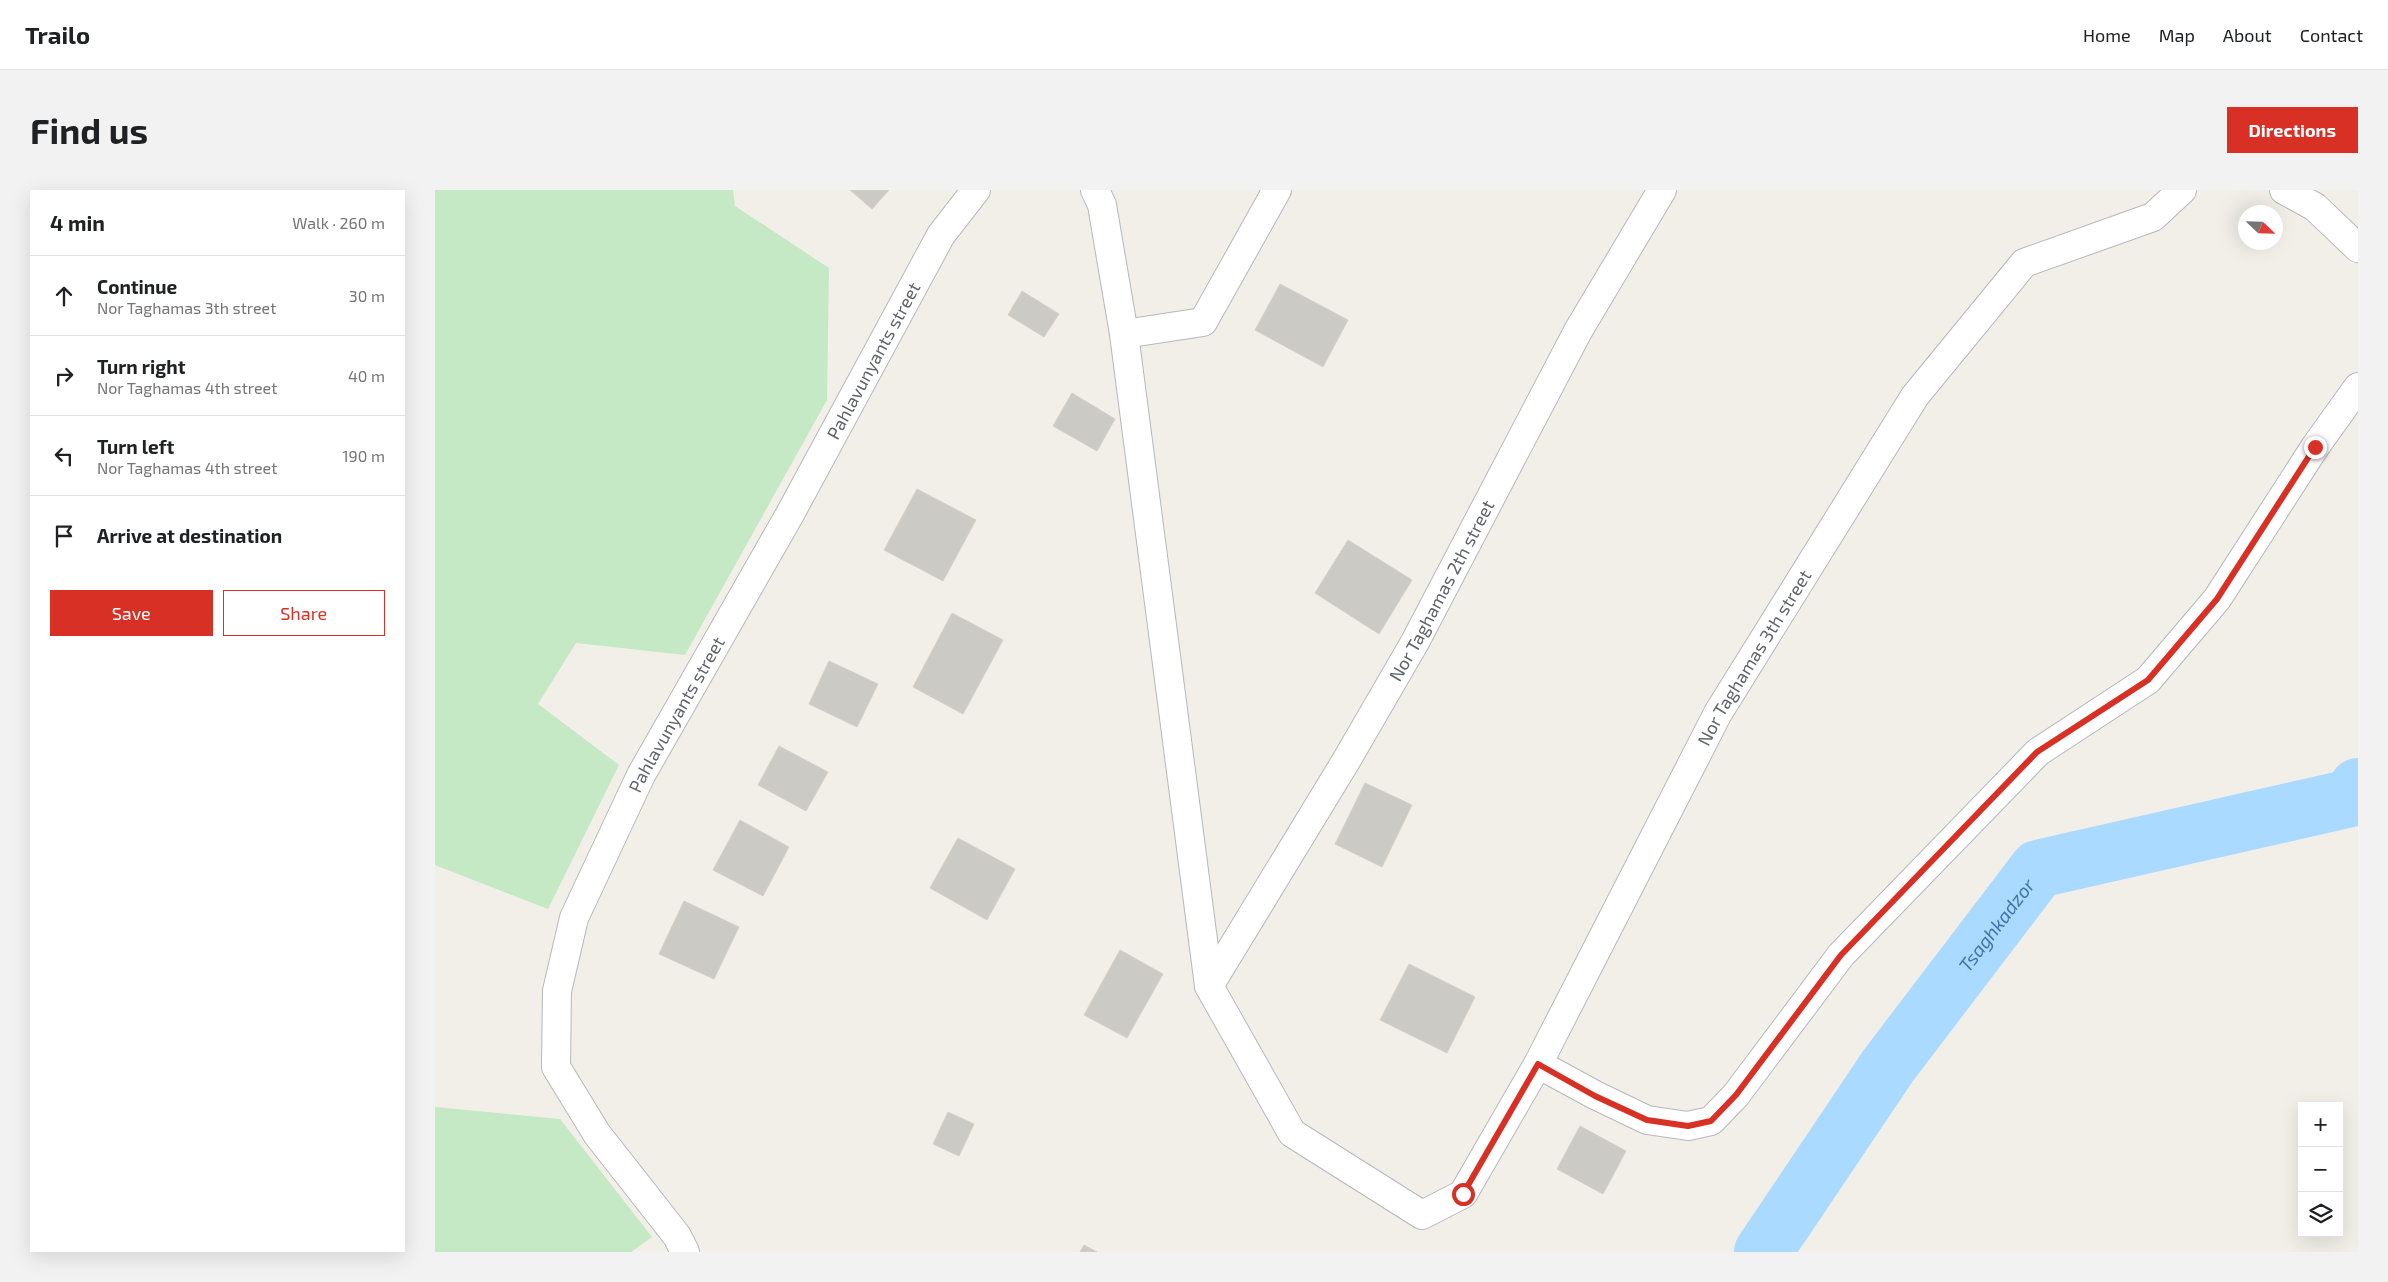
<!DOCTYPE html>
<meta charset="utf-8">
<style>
:root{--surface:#fff;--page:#f2f2f2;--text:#202124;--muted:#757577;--line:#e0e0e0;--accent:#d93025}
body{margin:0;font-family:"Exo 2",sans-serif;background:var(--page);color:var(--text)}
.controls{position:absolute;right:15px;bottom:15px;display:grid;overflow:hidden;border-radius:0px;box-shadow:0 5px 20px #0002}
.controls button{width:45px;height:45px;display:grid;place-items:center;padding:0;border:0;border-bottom:1px solid var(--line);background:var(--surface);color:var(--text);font:25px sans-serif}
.compass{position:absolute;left:1803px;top:15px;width:45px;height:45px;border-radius:50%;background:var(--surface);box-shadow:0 5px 20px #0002;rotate:113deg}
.stop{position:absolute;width:15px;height:15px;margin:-11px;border:4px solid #d93025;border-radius:50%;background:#fff}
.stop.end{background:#d93025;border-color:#fff;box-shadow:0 1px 5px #0008}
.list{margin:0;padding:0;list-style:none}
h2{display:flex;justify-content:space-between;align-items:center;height:65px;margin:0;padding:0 20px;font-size:21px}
h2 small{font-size:16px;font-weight:400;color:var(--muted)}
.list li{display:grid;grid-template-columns:32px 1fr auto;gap:15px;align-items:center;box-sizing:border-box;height:80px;padding:0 20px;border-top:1px solid var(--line)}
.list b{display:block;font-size:19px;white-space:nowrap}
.list p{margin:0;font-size:16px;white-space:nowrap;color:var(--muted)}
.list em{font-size:16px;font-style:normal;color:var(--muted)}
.actions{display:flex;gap:10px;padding:15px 20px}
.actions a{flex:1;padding:11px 0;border:1px solid var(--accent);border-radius:0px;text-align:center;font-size:18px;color:var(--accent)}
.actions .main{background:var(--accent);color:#fff}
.icon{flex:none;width:28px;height:28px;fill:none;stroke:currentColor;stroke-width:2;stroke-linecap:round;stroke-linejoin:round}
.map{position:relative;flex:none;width:1923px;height:1062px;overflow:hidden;border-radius:0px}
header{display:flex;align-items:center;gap:30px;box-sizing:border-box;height:70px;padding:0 25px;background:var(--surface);border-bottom:1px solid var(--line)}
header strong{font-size:24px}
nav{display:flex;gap:28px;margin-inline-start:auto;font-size:18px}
.intro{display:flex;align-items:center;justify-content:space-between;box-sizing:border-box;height:120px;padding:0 30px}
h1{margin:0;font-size:35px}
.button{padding:12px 22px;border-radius:0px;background:var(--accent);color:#fff;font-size:18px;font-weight:700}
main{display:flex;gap:30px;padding:0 30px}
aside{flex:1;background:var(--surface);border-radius:0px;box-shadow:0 5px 20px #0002}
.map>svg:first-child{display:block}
.green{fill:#c5e8c5}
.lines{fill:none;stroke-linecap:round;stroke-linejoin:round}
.river{stroke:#aadaff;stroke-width:58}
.building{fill:#cccac5;stroke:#d6d1c6}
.minor-casing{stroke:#b5b8bc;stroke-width:30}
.minor{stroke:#fff;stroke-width:28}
.route{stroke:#d93025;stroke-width:6}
.labels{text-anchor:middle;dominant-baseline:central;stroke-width:5;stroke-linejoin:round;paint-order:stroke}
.street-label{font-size:18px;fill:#5f6368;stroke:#fff}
.water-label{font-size:19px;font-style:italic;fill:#4174aa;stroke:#fff}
</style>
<header>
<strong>Trailo</strong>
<nav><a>Home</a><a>Map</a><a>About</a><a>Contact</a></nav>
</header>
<div class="intro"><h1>Find us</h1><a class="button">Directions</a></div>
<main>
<aside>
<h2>4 min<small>Walk · 260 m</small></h2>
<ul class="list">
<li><svg class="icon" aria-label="ahead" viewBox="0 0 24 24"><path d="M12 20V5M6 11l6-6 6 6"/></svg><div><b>Continue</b><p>Nor Taghamas 3th street</p></div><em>30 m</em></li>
<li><svg class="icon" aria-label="right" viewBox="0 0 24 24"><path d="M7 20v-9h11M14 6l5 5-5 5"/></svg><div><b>Turn right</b><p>Nor Taghamas 4th street</p></div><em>40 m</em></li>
<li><svg class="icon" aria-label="left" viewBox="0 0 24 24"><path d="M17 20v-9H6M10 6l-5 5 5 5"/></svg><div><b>Turn left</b><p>Nor Taghamas 4th street</p></div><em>190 m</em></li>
<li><svg class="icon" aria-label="arrive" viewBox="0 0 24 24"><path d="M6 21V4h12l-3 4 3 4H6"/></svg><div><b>Arrive at destination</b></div></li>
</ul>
<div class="actions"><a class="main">Save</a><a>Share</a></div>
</aside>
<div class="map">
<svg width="1923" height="1062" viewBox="0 0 1923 1062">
<rect width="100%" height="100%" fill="#f1efe8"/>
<g class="green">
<path d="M0 0H298L300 16 394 78 392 210 250 465 141 453 103 514 184 575 113 719 0 675Z"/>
<path d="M0 917 125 929 217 1047 196 1062H0Z"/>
</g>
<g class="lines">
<path class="river" id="s1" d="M1328 1062 1453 876 1603 679 1916 608 1923 597"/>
</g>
<g class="building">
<path d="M415 0H454L437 19Z"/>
<path d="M845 94 913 130 888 177 820 140Z"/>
<path d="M587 101 624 124 609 147 573 125Z"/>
<path d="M637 203 680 229 662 261 618 236Z"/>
<path d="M482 299 541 330 508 391 449 360Z"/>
<path d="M913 350 977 390 944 444 880 403Z"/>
<path d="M517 423 568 450 528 524 478 497Z"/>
<path d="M394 471 443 494 422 537 374 514Z"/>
<path d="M344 556 393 582 371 621 323 595Z"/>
<path d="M930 593 977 615 947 677 900 654Z"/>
<path d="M305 630 354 657 328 706 278 680Z"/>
<path d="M523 648 580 679 552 730 495 698Z"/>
<path d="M249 711 304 737 279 789 224 764Z"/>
<path d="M685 760 728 784 692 848 649 825Z"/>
<path d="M974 774 1040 807 1012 863 945 830Z"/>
<path d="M513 922 539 934 524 966 498 954Z"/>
<path d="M1145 936 1191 961 1168 1004 1122 979Z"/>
<path d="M649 1055 662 1062H645Z"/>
</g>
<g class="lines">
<defs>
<g id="minor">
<path id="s2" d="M660 0 667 15 689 144 774 796 857 943 987 1025 1028 1004 1103 874 1283 523 1480 206 1589 73 1718 27 1747 0"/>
<path d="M1849 0 1880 17 1923 58"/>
<path d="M689 144 768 132 842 0"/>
<path id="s3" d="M774 796 911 571 980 452 1143 141 1227 0"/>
<path d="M1103 874 1160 905 1212 930 1253 936 1276 931 1301 905 1406 765 1603 562 1713 490 1782 409 1880 257 1923 197"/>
<path id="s4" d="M250 1062 242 1046 162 944 121 877 122 801 139 728 206 585 355 324 506 45 541 0"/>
</g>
</defs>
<use href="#minor" class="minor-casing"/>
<use href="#minor" class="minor"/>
</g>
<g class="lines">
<path class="route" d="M1028 1004 1103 874 1160 906 1212 930 1253 936 1276 931 1301 905 1406 765 1602 562 1713 490 1782 409 1880 257"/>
</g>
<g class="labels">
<g class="street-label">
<text stroke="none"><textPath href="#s4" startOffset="1010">Pahlavunyants street</textPath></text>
<text stroke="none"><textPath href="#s3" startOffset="459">Nor Taghamas 2th street</textPath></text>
<text stroke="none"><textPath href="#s2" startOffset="1784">Nor Taghamas 3th street</textPath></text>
<text stroke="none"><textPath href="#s4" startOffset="605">Pahlavunyants street</textPath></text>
</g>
<g class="water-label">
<text stroke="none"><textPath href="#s1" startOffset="402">Tsaghkadzor</textPath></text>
</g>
</g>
</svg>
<div class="controls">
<button>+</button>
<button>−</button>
<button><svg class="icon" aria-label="layers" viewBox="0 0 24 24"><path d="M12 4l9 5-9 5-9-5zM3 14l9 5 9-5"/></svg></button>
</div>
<svg class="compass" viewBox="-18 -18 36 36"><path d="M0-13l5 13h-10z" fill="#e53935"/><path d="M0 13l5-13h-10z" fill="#757577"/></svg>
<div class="stop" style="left:1028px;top:1004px"></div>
<div class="stop end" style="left:1880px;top:257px"></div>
</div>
</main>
